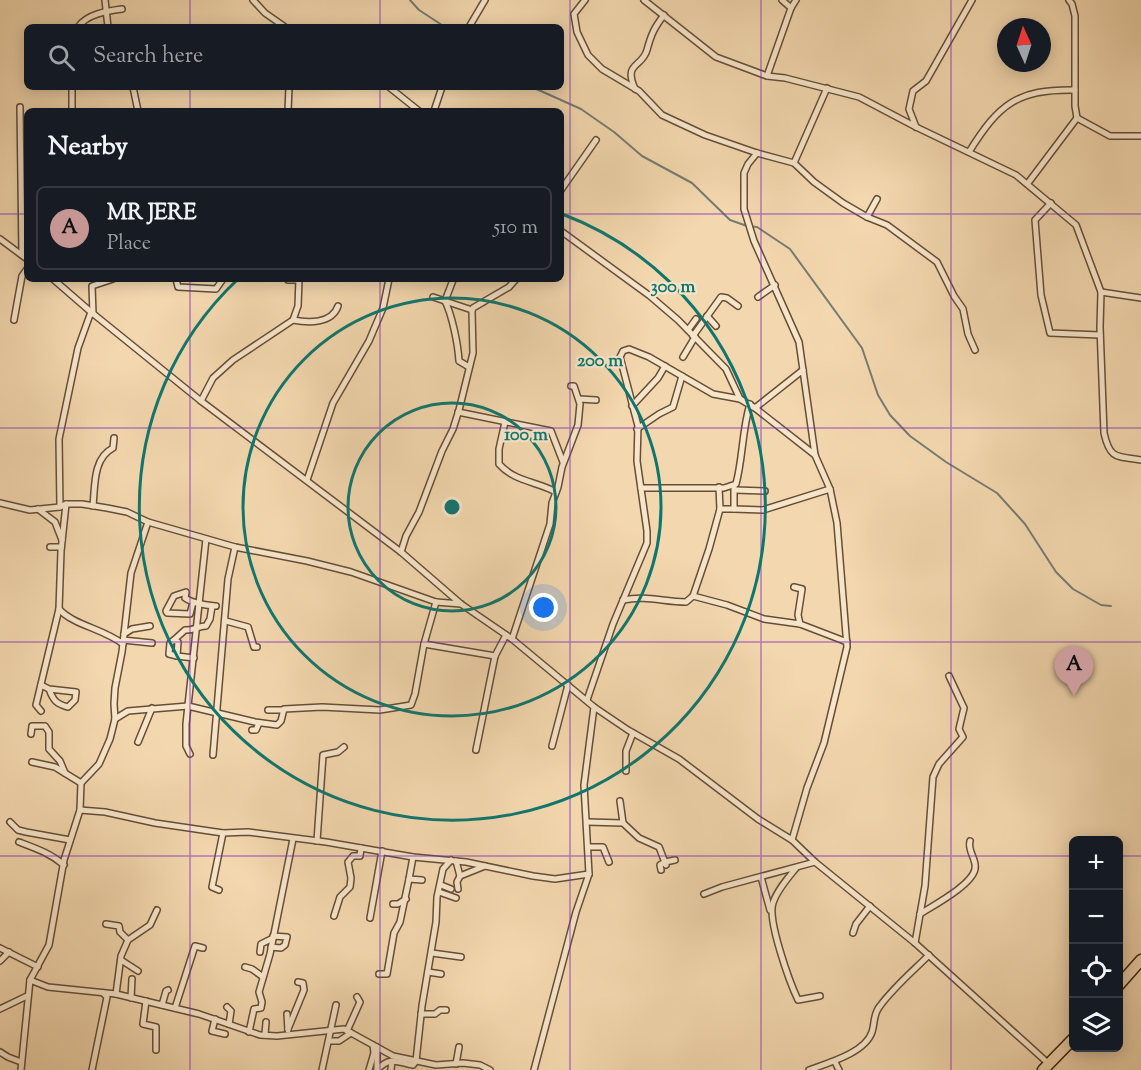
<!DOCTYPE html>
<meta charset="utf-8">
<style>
:root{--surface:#171b24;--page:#242831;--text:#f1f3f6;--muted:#9ea1a6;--line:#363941;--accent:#c59692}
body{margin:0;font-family:"Sorts Mill Goudy",serif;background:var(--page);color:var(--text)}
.controls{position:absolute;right:18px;bottom:18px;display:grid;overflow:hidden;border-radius:9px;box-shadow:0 3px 15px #0003}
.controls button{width:54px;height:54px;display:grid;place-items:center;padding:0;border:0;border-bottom:2px solid var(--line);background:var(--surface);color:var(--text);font:30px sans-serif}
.compass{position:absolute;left:997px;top:18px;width:54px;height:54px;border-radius:50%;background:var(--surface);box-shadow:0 3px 15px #0003;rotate:357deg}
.you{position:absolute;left:544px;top:608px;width:21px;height:21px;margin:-15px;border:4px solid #fff;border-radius:50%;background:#1a73e8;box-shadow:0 0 0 9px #1a73e833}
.badge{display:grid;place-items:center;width:39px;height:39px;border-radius:50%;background:var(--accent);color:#111;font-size:20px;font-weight:700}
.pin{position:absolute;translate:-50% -50px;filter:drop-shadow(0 2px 3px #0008)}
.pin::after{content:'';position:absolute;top:32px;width:21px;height:18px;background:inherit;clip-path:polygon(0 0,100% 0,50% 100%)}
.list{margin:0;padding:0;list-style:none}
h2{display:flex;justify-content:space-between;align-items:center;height:78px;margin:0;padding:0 24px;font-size:26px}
h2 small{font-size:20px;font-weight:400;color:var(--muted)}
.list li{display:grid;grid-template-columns:39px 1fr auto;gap:18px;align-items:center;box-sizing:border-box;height:84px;margin:0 12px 12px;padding:0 12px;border:2px solid var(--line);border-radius:9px}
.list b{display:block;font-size:22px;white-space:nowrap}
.list p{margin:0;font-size:20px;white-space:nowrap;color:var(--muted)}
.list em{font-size:20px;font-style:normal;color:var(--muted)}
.icon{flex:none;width:33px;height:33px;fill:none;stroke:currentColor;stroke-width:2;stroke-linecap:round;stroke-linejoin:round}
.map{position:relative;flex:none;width:1141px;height:1070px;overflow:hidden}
.search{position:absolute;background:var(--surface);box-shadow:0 3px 15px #0003;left:24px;top:24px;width:540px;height:66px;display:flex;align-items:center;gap:15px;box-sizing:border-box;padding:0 21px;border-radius:9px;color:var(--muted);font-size:22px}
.panel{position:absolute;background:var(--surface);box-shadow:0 3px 15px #0003;left:24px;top:108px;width:540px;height:174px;border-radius:9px}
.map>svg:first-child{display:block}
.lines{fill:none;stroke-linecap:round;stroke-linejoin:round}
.stream{stroke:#767b73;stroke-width:2}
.street-casing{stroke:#654e37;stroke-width:8}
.highway-casing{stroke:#36210f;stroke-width:13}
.street{stroke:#f7e5ca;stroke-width:5}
.highway{stroke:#f3d7ae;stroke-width:10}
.grid{fill:none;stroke:#7b2cbf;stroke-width:1.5;stroke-opacity:0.55}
.ring{fill:none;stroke:#0f766e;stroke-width:3}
.centre{fill:#0f766e;stroke:#f7e5ca;stroke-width:3}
.ring-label{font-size:18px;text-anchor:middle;font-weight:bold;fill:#0f766e;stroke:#f7e5ca;stroke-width:4.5;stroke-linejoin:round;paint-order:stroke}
</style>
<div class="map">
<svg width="1141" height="1070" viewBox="0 0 1141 1070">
<rect width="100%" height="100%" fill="#f3d7ae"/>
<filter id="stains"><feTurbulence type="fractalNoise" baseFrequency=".00333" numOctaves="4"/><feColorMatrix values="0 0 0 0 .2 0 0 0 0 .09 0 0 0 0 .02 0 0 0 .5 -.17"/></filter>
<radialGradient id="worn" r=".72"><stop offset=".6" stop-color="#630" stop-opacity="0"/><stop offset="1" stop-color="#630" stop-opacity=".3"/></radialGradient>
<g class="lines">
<g class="stream">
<path d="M410 0 419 10 445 27"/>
<path d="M532 87 581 109 614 132 642 156 692 183 730 220 747 226 757 227 790 249 862 348 878 395 890 415 910 436 946 462 997 493 1025 524 1056 572 1073 589 1101 605 1111 606"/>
</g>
<defs>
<g id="street">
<path d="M105 0 108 27"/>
<path d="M253 0 265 13 285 27"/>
<path d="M585 0 574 14 577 32 588 55 602 69 639 91 662 115 705 135 757 153 794 163 814 182 843 203 867 217 887 225 937 262 954 296 963 309 968 334 975 350"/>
<path d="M644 0 716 57 767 76 785 78 859 97 916 127 1016 175 1076 225 1101 292 1100 327 1104 433C1110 460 1117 456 1141 460"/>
<path d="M782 0 791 8"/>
<path d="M78 27C87 14 107 11 122 9"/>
<path d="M469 27 485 0"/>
<path d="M767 76 791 8 796 0"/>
<path d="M133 87 138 111"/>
<path d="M389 87 419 111"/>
<path d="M635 89C623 62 642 68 647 50 651 35 654 28 664 15"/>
<path d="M20 107 22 255"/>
<path d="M72 111V87"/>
<path d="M288 111 289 87"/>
<path d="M434 111 442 87"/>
<path d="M1077 118 1110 136H1141"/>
<path d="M916 127 909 109 913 91 926 81 972 0"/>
<path d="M969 152C999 104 1017 89 1075 90"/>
<path d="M757 153 748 164 744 173V209L754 241 799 342 815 455 830 489 837 523 847 647 824 743 807 788 792 840"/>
<path d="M794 163 827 88"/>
<path d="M1028 183 1077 118 1075 106V16L1072 4 1069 0"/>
<path d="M561 190 596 140"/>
<path d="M1051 203 1035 220 1041 295 1050 333 1100 335"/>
<path d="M867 217 877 199"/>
<path d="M561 231 650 296 678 320 726 369 740 399 755 408 815 455"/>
<path d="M0 239 27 259"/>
<path d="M53 279 91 312 201 401 401 552 461 604 512 639 594 707 628 730 679 759 758 819 792 840 815 862 915 943 1049 1064"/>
<path d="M176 279 178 287 216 289 223 279"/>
<path d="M288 280H299"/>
<path d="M453 280 445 301C452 315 458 344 459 361L469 367"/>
<path d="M1101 292 1141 298"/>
<path d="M433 297 472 310"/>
<path d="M758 297 775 285"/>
<path d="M93 314 92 286 113 279"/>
<path d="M707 316 716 326"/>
<path d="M14 320 22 276 27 269"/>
<path d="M293 320C308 323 332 324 338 306"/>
<path d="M688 330 696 319"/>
<path d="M693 336 721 297 727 298 738 306"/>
<path d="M683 357 695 337"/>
<path d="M579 399 596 400"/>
<path d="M201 401 213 378 233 360 293 320 298 306 299 279"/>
<path d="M632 406 658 378 665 366"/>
<path d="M755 408 803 370"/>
<path d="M458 412 551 431 563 462"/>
<path d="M505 422 499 449V464C515 482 536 481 556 492"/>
<path d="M637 429 659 414 673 407 682 376"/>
<path d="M307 480 333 403 369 341 383 308 389 279"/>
<path d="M719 487 720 509H734V486"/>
<path d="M641 488H724L736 484C743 458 742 430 750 404"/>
<path d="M735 490 765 491"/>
<path d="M0 503 30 510 60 507 66 504H82L107 508 127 512 148 522 235 547 307 561 351 572 436 602 461 604"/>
<path d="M93 506C95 486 93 458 113 448L114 438"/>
<path d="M60 507 59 439 78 348 91 312"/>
<path d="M38 509 55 522 62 540"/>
<path d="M734 509 763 510 830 489"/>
<path d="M50 547H61"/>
<path d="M401 552 406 536 419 512 442 451 453 429 459 410 473 353 472 311 473 308 509 287 516 279"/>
<path d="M794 587 802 589 798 615 800 624 847 642"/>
<path d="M693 596 709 549 720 509"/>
<path d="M623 600C647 595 663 602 686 602L693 596 727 605 764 619 800 624"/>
<path d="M193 602 190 614 167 613 166 611 174 596 186 592 185 598C194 604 206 605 216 606"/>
<path d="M59 609C73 625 104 629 123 644"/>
<path d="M226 621 248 627 254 647H257"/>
<path d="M124 634 132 629 150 626"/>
<path d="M512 639 550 524 552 503 558 487 562 467 578 425 580 404 574 386H571"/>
<path d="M123 640 152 643"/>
<path d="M174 640 170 643 169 654 177 656"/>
<path d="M424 644 495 656"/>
<path d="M194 658 177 656 178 642 174 640 185 630C193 631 198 626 206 626L210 619 212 606"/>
<path d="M41 685 49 689 76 692 75 700 68 707C56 704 53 700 49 689"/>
<path d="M587 700 613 624 647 543V531L637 461 638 426 620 357 623 351 629 349 649 357 713 394 740 399"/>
<path d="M268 710H283"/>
<path d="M41 711 36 705 59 609 61 551 66 504"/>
<path d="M115 719 128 711 188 706 255 722 277 725 281 721 284 709 322 707 380 710 411 705 415 694 424 644 436 602"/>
<path d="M252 730H256L259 723"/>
<path d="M31 734 32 726H45L49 732V749L60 761 65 773"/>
<path d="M138 742 152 708"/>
<path d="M552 746 568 685"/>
<path d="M476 750 495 656 506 635"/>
<path d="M190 754 186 746V724L206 539"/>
<path d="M213 755 228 579 235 547"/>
<path d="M32 762 55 767 81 783"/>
<path d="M626 771V751L633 733"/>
<path d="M80 810 105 812 155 823 223 833 248 832 326 842 413 857 466 862 533 876 555 879 589 874"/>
<path d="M10 822 18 830 26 832 70 840"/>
<path d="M587 822 623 823 620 801"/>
<path d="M623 823 639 838 659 847 666 865"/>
<path d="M317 841 323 755 338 752 344 747"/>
<path d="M19 842C35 848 50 853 64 865"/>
<path d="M588 847H603L609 862"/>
<path d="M413 857 409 879 422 880"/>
<path d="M456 861 460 876"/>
<path d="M796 868C788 878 777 890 773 903 767 920 790 983 798 1000L820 996"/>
<path d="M661 870 660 865 665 862 675 860"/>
<path d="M761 877 770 910"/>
<path d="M441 885 451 889"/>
<path d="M458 889 457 882 460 876 485 866"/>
<path d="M219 890 212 887 223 833"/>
<path d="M439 892 456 898"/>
<path d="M704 894 722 887 815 862"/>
<path d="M393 904H398L406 899"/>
<path d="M920 914C934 905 972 885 975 869 977 859 967 851 970 841"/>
<path d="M334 916 340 897 350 887 351 878 348 862 353 856H360L361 848"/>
<path d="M370 918 382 851"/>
<path d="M106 924 119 926 120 932 128 940 121 956 116 994"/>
<path d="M853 933 856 924 870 906"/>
<path d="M128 940 150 925 157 910"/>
<path d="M915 943 925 886 933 777 939 764 963 737 959 729 964 708 949 676"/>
<path d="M271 947 281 948 285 945 287 937 273 936"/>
<path d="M0 948 38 967"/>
<path d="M260 952 261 944 273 938"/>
<path d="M432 953 461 957"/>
<path d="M121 960 138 971"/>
<path d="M0 961 9 952"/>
<path d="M245 967 252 969 263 977"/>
<path d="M428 972 441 974"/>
<path d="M379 974H387L394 933 400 922 409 879"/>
<path d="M30 980 48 987 116 994 199 1014 260 1035 277 1036 344 1029 393 1056 436 1065 463 1063 480 1065 490 1070"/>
<path d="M131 998 132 979"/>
<path d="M146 1001 143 1024 156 1027V1050"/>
<path d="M162 1005 166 991 168 990"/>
<path d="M227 1007 231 1011 229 1024"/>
<path d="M175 1008 195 946 203 948"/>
<path d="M0 1009 27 996"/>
<path d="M287 1014 288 1030"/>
<path d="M421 1014H435L440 1010H446"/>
<path d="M215 1019 212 1031 225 1034"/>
<path d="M288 1029 304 990 303 983 298 982"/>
<path d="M347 1031 360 1002 357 997"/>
<path d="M249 1032 254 1009 261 1008 262 1002 259 992 270 954 293 839"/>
<path d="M265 1035 266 1022"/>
<path d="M330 1041H339L351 1033"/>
<path d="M377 1047V1069"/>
<path d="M0 1052 8 1057 21 1062"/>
<path d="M835 1062 839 1070"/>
<path d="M456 1064 459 1047"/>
<path d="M21 1070 30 980 49 945 64 860 80 810 81 783 99 764 110 739 115 719 114 704 115 688 122 652 131 573 148 522"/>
<path d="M92 1070 107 997 103 993"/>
<path d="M322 1070 336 1005"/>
<path d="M369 1070 374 1053 373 1045"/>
<path d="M377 1070C390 1056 397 1062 413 1065L416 1061 422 1006 436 922 437 897 443 869 451 860"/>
<path d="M391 1070 392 1061"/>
<path d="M534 1070 576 912 589 874 584 785 594 707"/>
<path d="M809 1070C828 1063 865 1053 872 1032 875 1023 873 1014 880 1006 894 987 913 971 929 955"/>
</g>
<g id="highway">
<path d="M1118 986 1141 960"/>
<path d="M1043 1070 1074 1038"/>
</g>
</defs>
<use href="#street" class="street-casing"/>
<use href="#highway" class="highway-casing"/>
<use href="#street" class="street"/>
<use href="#highway" class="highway"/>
</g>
<path class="grid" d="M190 0V27M380 0V27M570 0V1070M761 0V1070M951 0V1070M190 87V111M380 87V111M0 214H27M561 214H1141M190 279V1070M380 279V1070M0 428H1141M0 642H1141M0 856H1074M1118 856H1141"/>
<g class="ring">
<circle cx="452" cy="507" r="104"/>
<circle cx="452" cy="507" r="209"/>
<path d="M562 214A313 313 0 1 1 237 280"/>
</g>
<circle cx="452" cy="507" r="9" class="centre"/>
<g class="ring-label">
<text x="673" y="292">300 m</text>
<text x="600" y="366">200 m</text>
<text x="526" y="440">100 m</text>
</g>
<rect width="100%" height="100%" filter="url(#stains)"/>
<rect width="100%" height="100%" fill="url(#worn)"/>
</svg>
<div class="controls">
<button>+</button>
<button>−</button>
<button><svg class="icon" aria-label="locate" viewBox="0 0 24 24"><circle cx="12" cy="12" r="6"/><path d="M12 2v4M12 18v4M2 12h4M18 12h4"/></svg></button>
<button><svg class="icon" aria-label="layers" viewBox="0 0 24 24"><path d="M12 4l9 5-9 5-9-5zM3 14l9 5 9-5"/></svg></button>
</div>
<svg class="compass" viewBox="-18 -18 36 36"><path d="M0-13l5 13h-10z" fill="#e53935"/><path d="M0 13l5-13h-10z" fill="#9ea1a6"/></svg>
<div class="you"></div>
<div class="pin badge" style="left:1074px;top:696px">A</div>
<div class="search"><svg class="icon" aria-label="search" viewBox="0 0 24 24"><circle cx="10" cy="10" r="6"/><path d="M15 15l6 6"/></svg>Search here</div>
<section class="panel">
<h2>Nearby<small></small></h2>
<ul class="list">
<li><span class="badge">A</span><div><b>MR JERE</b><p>Place</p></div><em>510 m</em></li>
</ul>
</section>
</div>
